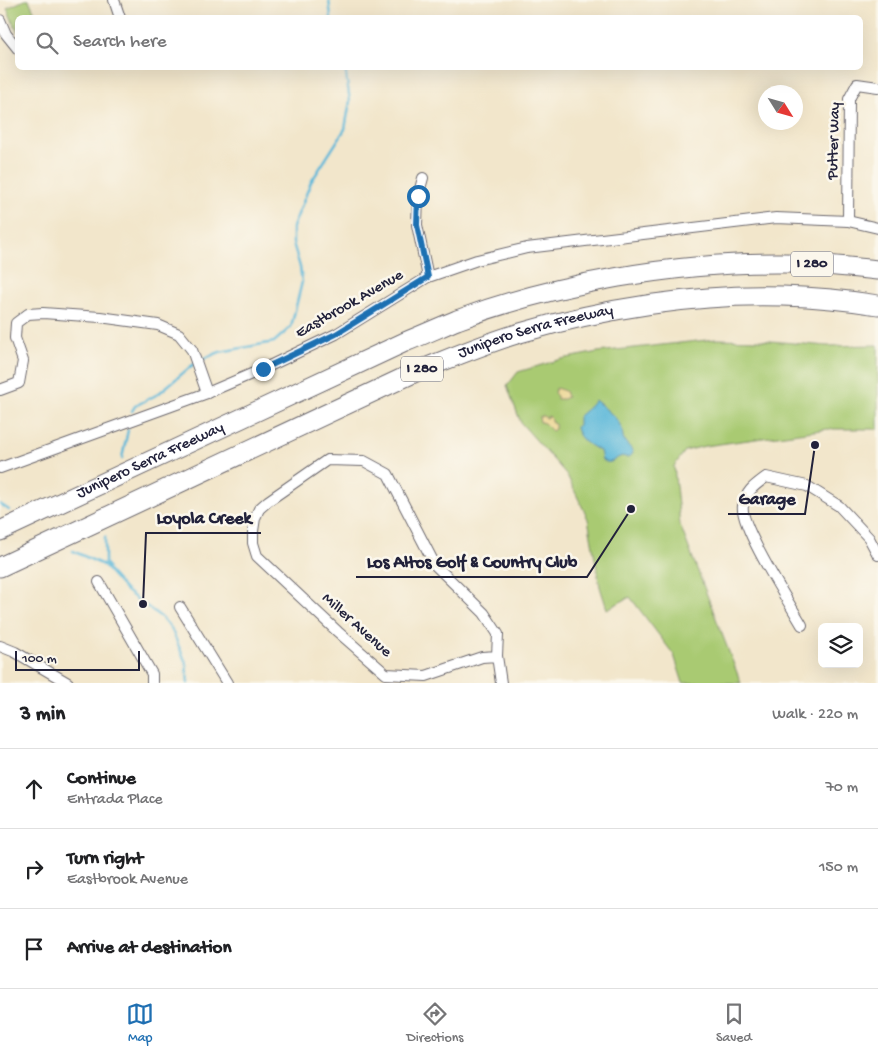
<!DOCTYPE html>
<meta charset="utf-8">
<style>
:root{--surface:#fff;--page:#f2f2f2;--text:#202124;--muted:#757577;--line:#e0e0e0;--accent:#1f6fb2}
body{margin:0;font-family:"Gochi Hand",sans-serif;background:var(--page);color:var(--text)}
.controls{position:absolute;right:15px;bottom:15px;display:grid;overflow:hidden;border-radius:8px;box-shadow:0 5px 20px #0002}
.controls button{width:45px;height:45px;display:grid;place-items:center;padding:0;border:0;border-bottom:1px solid var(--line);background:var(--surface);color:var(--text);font:25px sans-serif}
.compass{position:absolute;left:758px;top:85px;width:45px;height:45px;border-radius:50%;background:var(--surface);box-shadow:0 5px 20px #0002;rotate:127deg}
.scale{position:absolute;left:15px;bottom:12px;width:125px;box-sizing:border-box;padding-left:5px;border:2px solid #22223b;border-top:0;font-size:14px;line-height:18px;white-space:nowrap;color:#22223b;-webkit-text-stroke:4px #fbf7ec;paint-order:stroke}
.stop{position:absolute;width:15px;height:15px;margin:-11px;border:4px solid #1f6fb2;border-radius:50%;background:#fff}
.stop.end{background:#1f6fb2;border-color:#fff;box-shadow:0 1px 5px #0008}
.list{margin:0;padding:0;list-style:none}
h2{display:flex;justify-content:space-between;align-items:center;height:65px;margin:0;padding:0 20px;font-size:21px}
h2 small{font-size:16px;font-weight:400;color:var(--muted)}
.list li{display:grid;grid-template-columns:32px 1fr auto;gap:15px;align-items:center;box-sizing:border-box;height:80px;padding:0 20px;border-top:1px solid var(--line)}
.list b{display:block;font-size:19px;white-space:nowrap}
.list p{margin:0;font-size:16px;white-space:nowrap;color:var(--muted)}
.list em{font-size:16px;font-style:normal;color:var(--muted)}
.icon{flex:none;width:28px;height:28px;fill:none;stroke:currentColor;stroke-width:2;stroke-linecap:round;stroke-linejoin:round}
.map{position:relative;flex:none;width:878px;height:683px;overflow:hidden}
.search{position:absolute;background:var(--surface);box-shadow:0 5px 20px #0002;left:15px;right:15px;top:15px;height:55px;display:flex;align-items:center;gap:12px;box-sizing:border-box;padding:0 18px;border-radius:8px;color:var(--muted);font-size:19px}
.sheet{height:305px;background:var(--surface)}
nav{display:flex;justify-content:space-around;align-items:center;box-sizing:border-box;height:70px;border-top:1px solid var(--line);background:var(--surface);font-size:14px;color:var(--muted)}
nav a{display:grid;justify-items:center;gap:2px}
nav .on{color:var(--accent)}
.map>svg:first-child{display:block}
.green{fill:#a9ca72;stroke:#667656}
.sand{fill:#eeda9e;stroke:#887e6c}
.water{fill:#5bb8d9;stroke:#3e6d8a}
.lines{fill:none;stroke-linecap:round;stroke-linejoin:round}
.stream{stroke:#5bb8d9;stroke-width:2.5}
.street-casing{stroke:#6b676d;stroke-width:12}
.highway-casing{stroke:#6b676d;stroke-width:21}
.street{stroke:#fff;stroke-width:10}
.highway{stroke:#fff;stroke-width:19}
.route{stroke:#1f6fb2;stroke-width:6}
.labels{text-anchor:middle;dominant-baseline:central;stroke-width:5;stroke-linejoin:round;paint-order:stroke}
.shield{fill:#fbf7ec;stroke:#636270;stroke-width:1}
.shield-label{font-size:15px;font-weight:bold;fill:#22223b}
.street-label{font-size:16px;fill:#22223b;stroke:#fbf7ec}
.leader{fill:none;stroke:#22223b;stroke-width:2}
.callout-dot{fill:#22223b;stroke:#fbf7ec;stroke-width:2}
.callout-label{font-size:18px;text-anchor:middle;font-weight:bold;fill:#22223b;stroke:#fbf7ec;stroke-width:5;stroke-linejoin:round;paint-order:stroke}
</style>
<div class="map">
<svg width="878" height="683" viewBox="0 0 878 683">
<rect width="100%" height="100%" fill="#fbf7ec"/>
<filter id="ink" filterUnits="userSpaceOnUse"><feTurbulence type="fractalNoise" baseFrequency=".02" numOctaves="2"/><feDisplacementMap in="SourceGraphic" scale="10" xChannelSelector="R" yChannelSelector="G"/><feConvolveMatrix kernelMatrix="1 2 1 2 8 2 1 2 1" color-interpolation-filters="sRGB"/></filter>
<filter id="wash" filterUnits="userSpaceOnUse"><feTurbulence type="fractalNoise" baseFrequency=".0096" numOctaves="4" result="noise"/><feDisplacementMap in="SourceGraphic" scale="20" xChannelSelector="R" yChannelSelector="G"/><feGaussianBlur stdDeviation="1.12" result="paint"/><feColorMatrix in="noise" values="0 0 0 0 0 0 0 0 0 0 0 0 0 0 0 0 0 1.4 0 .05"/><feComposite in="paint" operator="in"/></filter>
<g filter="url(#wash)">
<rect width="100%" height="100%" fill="#f2e6cb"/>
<g class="green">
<path d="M25 0H29L37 17 18 18 17 32 7 8Z"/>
<path d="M716 339 759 340 827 346 878 345V429H828L705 446 685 451 674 466 680 525 741 683H683L674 655 630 597 607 609 600 587 588 519 567 475 521 423 507 386 518 372 562 359 598 352Z"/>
</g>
<g class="sand">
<path d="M556 388 565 391 567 397 563 399H557V396L554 393Z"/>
<path d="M543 416 547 418 548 416 550 417 552 423 555 424V429L552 431 544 423 540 422 539 417Z"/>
</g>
<path class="water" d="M595 400C602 406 616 416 620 425 623 429 622 436 624 440 627 446 631 446 633 453 630 458 627 458 622 456 613 459 611 466 602 460L600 451C589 446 579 439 576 428L578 424V417C584 411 591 407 595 400Z"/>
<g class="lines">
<g class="stream">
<path d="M329 0 331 18"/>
<path d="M200 360 220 352 274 342 291 327 302 282 300 267 293 243V227L311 182 345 129 350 101 345 68"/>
<path d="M132 411 135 406 158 394 195 363"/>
<path d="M122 458 128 430"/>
<path d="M0 504 9 510"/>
<path d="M105 537V563L108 568"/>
<path d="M73 551 103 565 126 591 161 617 171 628 186 663 188 683"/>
</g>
</g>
</g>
<g filter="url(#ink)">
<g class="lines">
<defs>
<g id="street">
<path d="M114 0 120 18"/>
<path d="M0 20 6 34 18 49"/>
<path d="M423 178 418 196 417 225 428 277"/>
<path d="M848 221 849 99 857 84 878 87"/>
<path d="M0 390 19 383 23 361 15 338 16 323 28 314 43 313 100 317 158 325 179 334 192 350 207 393"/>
<path d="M0 468 207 393 263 369 336 334 428 277 477 260 527 248 776 218 848 221 878 228"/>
<path d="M99 582 152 674V683"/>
<path d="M180 607 227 683"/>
<path d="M802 625C790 604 739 525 743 506 746 491 754 486 766 477L807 486 839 506 869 538 878 555"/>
<path d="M0 646 15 652 68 683"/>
<path d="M497 656 482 657 426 676 386 674 338 632 257 556 253 543V531L255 518 259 509 268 501 327 460 364 461 388 474 435 565 484 613 498 634 497 656 501 683"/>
</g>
<g id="highway">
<path id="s1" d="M0 531 405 342C423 335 440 327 457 320 555 283 679 262 784 263 815 263 847 267 878 270"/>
<path id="s2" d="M0 567 420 370C453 357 486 343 520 333 601 309 699 293 783 296 815 297 847 300 878 305"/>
</g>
</defs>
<use href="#street" class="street-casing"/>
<use href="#highway" class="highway-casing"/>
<use href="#street" class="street"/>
<use href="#highway" class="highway"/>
</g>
</g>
<g class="lines" filter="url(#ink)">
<path class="route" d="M263 369 336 334 428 277 417 225 418 196"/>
</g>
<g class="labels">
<g class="shield">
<rect x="791" y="251.5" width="42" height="25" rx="4"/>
<rect x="401" y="356.5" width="42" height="25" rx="4"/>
</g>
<g class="shield-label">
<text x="812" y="264">I 280</text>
<text x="422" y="369">I 280</text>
</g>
<g class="street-label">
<text transform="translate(835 141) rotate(-88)">Putter Way</text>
<text transform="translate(350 305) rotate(-30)">Eastbrook Avenue</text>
<text stroke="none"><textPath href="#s2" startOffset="586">Junipero Serra Freeway</textPath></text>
<text stroke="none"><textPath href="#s1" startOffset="166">Junipero Serra Freeway</textPath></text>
<text transform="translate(356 626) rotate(42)">Miller Avenue</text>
</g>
</g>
<path class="leader" d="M815 445L805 514H728M143 604L146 533H261M631 509L587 577H356"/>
<g class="callout-dot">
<circle cx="815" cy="445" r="5"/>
<circle cx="143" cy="604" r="5"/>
<circle cx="631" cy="509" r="5"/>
</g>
<g class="callout-label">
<text x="767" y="504">Garage</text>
<text x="204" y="523">Loyola Creek</text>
<text x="472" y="567">Los Altos Golf &amp; Country Club</text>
</g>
</svg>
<div class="controls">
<button><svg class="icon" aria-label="layers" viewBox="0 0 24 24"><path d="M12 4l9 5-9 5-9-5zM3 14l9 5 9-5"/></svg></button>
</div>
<svg class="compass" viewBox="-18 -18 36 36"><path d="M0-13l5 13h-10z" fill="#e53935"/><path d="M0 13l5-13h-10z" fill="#757577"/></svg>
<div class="scale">100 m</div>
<div class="stop" style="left:418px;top:196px"></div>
<div class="stop end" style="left:263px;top:369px"></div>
<div class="search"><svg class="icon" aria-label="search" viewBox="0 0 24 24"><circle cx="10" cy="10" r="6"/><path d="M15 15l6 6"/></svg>Search here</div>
</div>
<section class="sheet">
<h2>3 min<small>Walk · 220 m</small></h2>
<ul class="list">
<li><svg class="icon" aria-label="ahead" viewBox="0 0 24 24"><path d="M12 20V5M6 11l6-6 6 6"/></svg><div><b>Continue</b><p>Entrada Place</p></div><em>70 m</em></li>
<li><svg class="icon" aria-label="right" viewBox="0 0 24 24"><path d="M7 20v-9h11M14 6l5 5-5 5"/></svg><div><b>Turn right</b><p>Eastbrook Avenue</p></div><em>150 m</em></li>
<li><svg class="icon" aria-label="arrive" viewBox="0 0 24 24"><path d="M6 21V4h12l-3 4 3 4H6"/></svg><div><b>Arrive at destination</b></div></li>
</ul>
</section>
<nav>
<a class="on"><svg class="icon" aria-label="map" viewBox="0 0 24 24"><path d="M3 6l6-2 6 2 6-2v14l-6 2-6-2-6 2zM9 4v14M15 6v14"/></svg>Map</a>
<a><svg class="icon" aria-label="directions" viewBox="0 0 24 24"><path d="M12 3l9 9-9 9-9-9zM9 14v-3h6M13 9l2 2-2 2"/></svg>Directions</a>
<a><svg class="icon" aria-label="saved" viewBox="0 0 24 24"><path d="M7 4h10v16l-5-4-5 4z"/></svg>Saved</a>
</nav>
